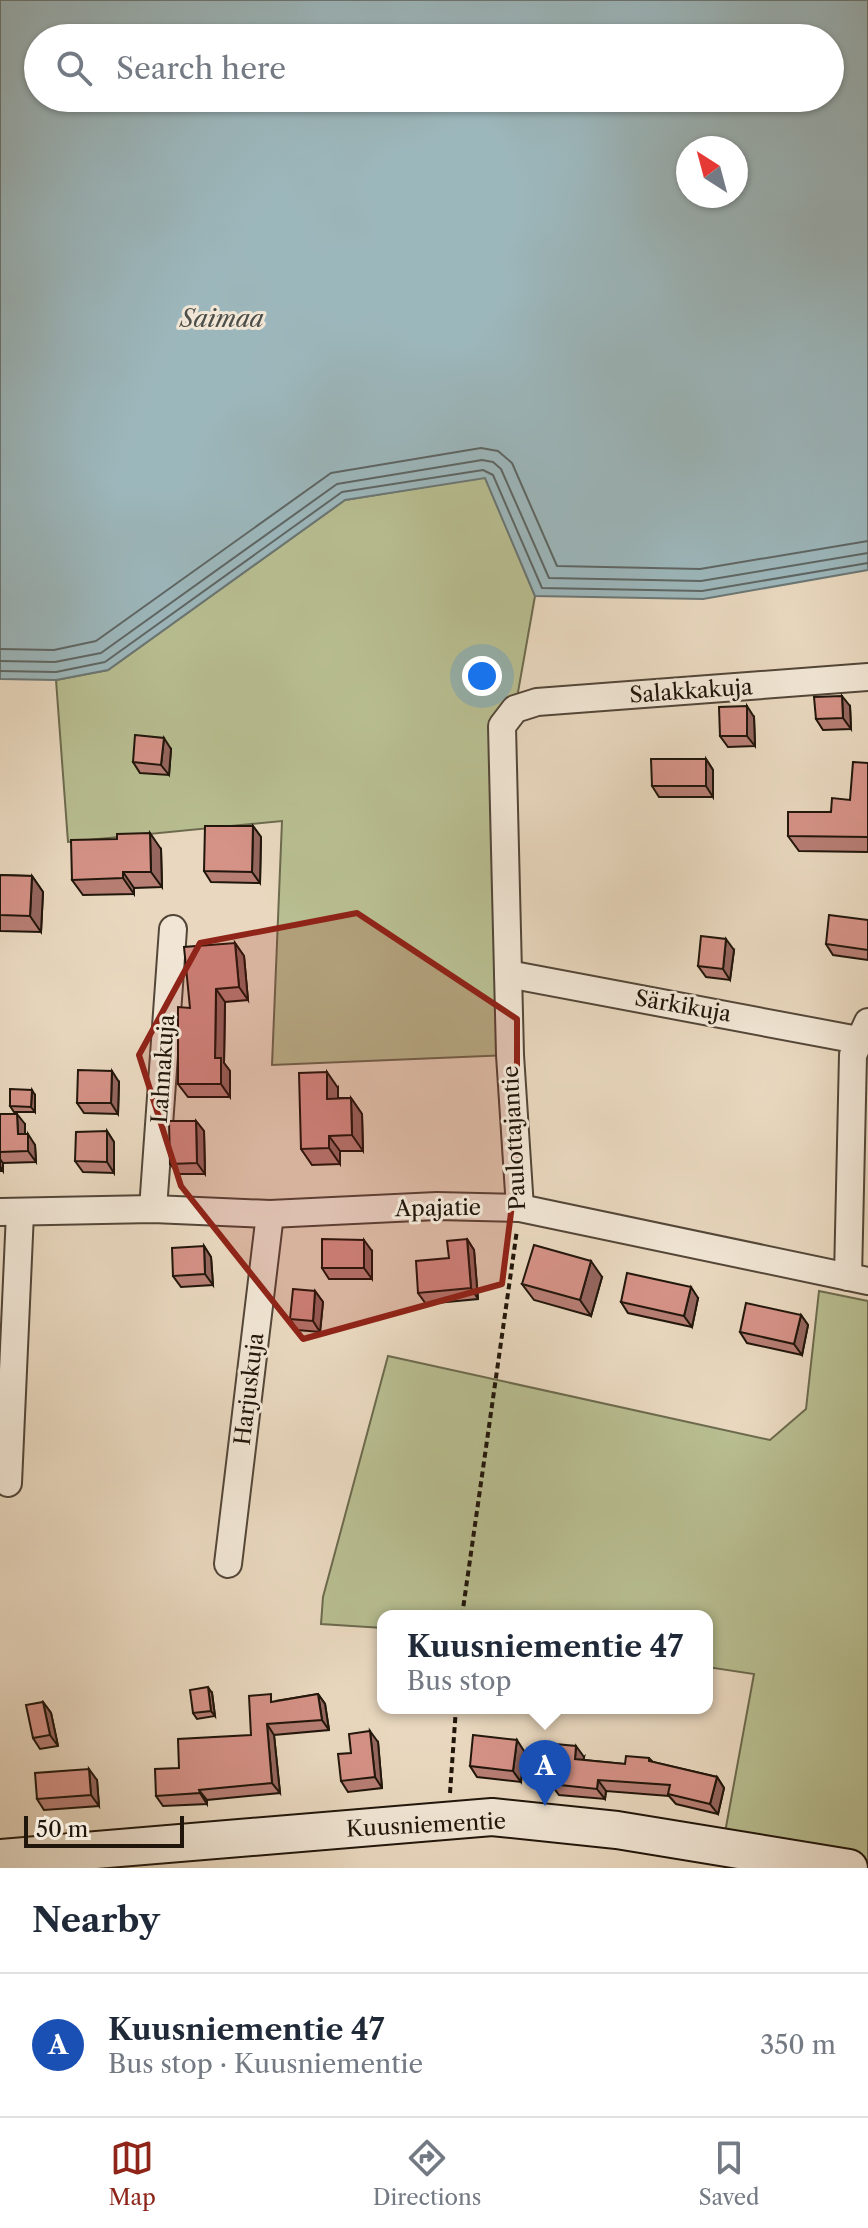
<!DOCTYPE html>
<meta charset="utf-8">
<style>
:root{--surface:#fff;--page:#f6f6f7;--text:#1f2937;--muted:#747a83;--line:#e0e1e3;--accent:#8f2418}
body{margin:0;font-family:"Libre Caslon Text",serif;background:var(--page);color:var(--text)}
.compass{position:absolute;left:676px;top:136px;width:72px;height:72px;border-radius:50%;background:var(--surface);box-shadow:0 2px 6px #0004;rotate:324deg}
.scale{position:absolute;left:24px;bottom:20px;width:160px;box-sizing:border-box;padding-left:8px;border:4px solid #21160b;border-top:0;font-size:22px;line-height:28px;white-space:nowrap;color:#21160b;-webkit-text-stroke:6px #f1e6d5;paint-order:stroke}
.you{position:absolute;left:482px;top:676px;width:28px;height:28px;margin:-20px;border:6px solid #fff;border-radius:50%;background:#1a73e8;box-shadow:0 0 0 12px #1a73e833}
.badge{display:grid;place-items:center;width:52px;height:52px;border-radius:50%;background:var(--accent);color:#fff;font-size:26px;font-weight:700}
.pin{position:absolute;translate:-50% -66px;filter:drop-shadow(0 2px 4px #0008)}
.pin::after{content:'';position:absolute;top:42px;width:28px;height:24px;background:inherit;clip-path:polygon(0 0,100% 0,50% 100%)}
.popup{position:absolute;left:377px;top:1610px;width:336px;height:104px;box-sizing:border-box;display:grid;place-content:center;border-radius:16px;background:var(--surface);filter:drop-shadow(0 2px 6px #0005);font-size:26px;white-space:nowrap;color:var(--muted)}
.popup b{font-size:30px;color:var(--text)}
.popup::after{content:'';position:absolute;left:50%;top:100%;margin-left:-16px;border:16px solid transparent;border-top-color:var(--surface)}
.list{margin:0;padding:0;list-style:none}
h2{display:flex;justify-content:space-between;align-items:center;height:104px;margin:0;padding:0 32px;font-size:34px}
h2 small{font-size:26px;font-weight:400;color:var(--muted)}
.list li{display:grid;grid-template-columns:52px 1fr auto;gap:24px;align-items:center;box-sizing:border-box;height:144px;padding:0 32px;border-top:2px solid var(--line)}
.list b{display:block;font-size:30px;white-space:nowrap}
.list p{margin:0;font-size:26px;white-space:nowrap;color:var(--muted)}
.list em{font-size:26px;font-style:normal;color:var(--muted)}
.icon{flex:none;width:44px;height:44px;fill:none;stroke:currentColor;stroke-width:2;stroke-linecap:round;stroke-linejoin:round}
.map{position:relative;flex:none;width:868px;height:1868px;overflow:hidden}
.search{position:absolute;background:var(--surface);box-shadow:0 2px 6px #0004;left:24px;right:24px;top:24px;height:88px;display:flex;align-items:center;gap:20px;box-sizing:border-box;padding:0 28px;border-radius:44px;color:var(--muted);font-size:30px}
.sheet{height:248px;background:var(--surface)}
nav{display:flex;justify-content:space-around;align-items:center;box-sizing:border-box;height:112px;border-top:2px solid var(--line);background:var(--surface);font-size:22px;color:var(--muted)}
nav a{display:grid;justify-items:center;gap:4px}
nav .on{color:var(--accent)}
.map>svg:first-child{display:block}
.green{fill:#b8be91;stroke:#6c6a4e;stroke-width:2}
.water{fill:#9cb7bc;stroke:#6b7775;stroke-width:2;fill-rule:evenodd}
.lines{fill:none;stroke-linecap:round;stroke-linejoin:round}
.shore{stroke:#5e6664;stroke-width:2}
.street-casing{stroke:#534638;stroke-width:30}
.secondary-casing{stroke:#21160b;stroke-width:40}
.path{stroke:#21160b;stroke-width:4;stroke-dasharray:6 4;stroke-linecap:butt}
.street{stroke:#f1e6d5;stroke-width:26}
.secondary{stroke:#f1e6d5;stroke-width:36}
.wall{fill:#b77e74;stroke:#21160b;stroke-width:2}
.shaded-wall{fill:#95665e;stroke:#21160b;stroke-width:2}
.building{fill:#d59287;stroke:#21160b;stroke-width:2}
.marked{fill:#8f2418;fill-opacity:0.2;stroke:#8f2418;stroke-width:6;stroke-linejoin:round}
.labels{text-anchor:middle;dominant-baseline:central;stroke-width:6;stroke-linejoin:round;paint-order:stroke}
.street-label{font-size:22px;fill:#21160b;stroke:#f1e6d5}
.water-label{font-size:24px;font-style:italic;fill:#4c4e49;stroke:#f1e6d5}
</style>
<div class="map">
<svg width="868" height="1868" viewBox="0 0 868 1868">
<rect width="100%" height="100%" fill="#e9d8bf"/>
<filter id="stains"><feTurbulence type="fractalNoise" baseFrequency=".0025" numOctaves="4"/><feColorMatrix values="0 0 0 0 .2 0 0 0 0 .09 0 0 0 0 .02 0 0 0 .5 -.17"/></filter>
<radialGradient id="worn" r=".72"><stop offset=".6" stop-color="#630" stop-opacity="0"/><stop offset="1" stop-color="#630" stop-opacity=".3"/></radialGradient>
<g class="green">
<path d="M485 477 535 596 515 709 510 1055 272 1065 282 821 68 842 56 680 108 670 345 500Z"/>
<path d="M819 1291 868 1301V1868H849L722 1849 754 1674 707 1667V1616H383V1628L321 1624 323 1597 388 1356 770 1440 806 1409Z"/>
</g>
<path class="water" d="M0 0H868V570L703 599 535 596 485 478 345 500 108 670 56 680 0 679ZM38 38H830V98H38ZM688 148H736V196H688Z"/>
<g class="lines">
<g class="shore">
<path d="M0 649 54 650 96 641 331 473 481 448 498 451 512 463 557 566 700 569 868 541"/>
<path d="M0 661 55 662 101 653 337 484 482 460 493 462 501 469 549 578 701 581 868 553"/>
<path d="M0 671 56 672 105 662 342 492 483 470 493 475 542 588 702 591 868 563"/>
</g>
<defs>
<g id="street">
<path d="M508 974 858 1040"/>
<path d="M520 1208 510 1055 502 726 515 709 537 702 868 677"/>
<path d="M153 1209 173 929"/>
<path d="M0 1212 153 1209 270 1214 437 1206 520 1208 868 1281"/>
<path d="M848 1277 853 1055 868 1022"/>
<path d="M8 1483 20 1213"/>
<path d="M228 1564 270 1214"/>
</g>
<path id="secondary" d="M0 1858 492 1817 617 1830 849 1868"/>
</defs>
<use href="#street" class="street-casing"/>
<use href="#secondary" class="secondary-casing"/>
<g class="path">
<path d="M462 1616 517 1230"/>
<path d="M450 1793 456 1708"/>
</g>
<use href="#street" class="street"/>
<use href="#secondary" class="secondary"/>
</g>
<g class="wall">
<path d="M850 706 851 729 823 730 816 719Z"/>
<path d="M754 717 755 746 728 747 720 736Z"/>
<path d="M171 749 169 775 140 773 133 762Z"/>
<path d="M706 759 713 770V797H659L652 786Z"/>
<path d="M868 763V852L799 851 788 836 850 800Z"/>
<path d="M253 826 261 837 260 883 211 882 204 871Z"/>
<path d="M161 849 162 887 134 888V894L83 895 72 880Z"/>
<path d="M0 875 32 876 43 892 41 932 0 931Z"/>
<path d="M868 920V960L833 955 826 944Z"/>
<path d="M235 943 244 956 248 1000 225 1002 224 1063 230 1071V1097H188L178 1084 190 1008Z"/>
<path d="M734 950 730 980 706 977 698 966Z"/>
<path d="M119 1082 118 1114 84 1113 77 1103Z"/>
<path d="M338 1088V1098H351L362 1114 363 1151H340V1164L312 1165 301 1149Z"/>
<path d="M35 1095V1112H14L10 1106Z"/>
<path d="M0 1114 25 1124V1134L35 1145 36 1162 3 1163V1171H0Z"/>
<path d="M196 1121 204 1131 205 1174H178L170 1164Z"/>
<path d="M107 1131 114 1142V1173L83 1172 75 1161Z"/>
<path d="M467 1239 474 1250 478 1299 426 1304 418 1293Z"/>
<path d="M204 1246 211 1257 213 1285 181 1287 173 1276Z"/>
<path d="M372 1251V1279H329L322 1268Z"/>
<path d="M602 1277 591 1316 534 1300 522 1284Z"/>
<path d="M315 1291 323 1302 320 1332 297 1330 290 1319Z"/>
<path d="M698 1298 692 1327 628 1313 621 1302Z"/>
<path d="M801 1315 808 1325 802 1355 747 1343 740 1332Z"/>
<path d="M212 1693 215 1716 197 1719 193 1713Z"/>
<path d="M318 1694 325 1704 329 1730 274 1735 280 1793 207 1800V1804L163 1806 156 1796 251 1735 276 1701Z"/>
<path d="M43 1702 51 1713 58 1746 40 1749 33 1738Z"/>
<path d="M378 1742 382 1788 348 1792 341 1781 351 1753Z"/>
<path d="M524 1751 521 1782 477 1777 470 1766Z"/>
<path d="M584 1757 583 1760 625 1764 649 1758 653 1762 717 1777 724 1788 718 1814 676 1804 669 1796 606 1791 605 1799 559 1795 551 1784Z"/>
<path d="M97 1780 99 1806 44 1810 37 1799Z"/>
</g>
<g class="shaded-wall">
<path d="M842 696 850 706 851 729 843 718Z"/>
<path d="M747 706 754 717 755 746 747 736Z"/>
<path d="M164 738 171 749 169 775 161 765Z"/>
<path d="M706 759 713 770V797L706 786Z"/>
<path d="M253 826 261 837 260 883 252 872Z"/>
<path d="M150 833 161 849 162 887 151 872Z"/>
<path d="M123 872 134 888V894L123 878Z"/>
<path d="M32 876 43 892 41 932 30 916Z"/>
<path d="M726 939 734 950 730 980 723 969Z"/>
<path d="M235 943 244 956 248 1000 239 987Z"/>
<path d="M216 989 225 1002 224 1063 230 1071V1097L221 1084 215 1058Z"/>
<path d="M112 1071 119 1082 118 1114 111 1103Z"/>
<path d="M327 1072 338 1088V1115L327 1099Z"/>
<path d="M32 1090 35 1095V1112L31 1107Z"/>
<path d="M351 1098 362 1114 363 1151 352 1135Z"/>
<path d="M17 1114 25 1124V1145L18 1134Z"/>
<path d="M196 1121 204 1131 205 1174 197 1163Z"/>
<path d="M107 1131 114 1142V1173L107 1162Z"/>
<path d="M28 1134 35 1145 36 1162 28 1151Z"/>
<path d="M329 1136 340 1151V1164L329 1148Z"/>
<path d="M0 1159 3 1163V1171L0 1166Z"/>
<path d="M467 1239 474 1250 478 1299 471 1288Z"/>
<path d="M364 1240 372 1251V1279L364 1268Z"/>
<path d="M204 1246 211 1257 213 1285 205 1274Z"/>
<path d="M591 1261 602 1277 591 1316 580 1300Z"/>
<path d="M691 1287 698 1298 692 1327 684 1316Z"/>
<path d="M315 1291 323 1302 320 1332 313 1321Z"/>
<path d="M801 1315 808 1325 802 1355 794 1344Z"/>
<path d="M208 1687 212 1693 215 1716 211 1711Z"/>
<path d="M318 1694 325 1704 329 1730 322 1720Z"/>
<path d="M43 1702 51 1713 58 1746 50 1735Z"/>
<path d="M267 1724 274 1735 280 1793 272 1783Z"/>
<path d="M370 1731 378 1742 382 1788 375 1777Z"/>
<path d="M517 1740 524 1751 521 1782 513 1771Z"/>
<path d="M576 1746 584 1757 582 1770 575 1759Z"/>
<path d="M89 1769 97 1780 99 1806 91 1795Z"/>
<path d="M717 1777 724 1788 718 1814 710 1804Z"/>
<path d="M598 1780 606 1791 605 1799 597 1789Z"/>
<path d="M199 1790 207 1800V1804L200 1793Z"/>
</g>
<g class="building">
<path d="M842 696 843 718 816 719 814 697Z"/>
<path d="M747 706V736H720L719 707Z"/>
<path d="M135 735 164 738 161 765 133 762Z"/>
<path d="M651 759H706V786H652Z"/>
<path d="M853 762 868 763V837L788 836V812H831L832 798 850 800Z"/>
<path d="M205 826H253L252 872 204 871Z"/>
<path d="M150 833 151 872H123V878L72 880 71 840 117 839V834Z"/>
<path d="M0 875 32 876 30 916 0 915Z"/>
<path d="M829 915 868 920V950L826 944Z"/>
<path d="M701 936 726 939 723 969 698 966Z"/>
<path d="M235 943 239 987 216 989 215 1058H221V1084H178V1007L190 1008 184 947Z"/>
<path d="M78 1070 112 1071 111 1103H77Z"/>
<path d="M327 1072V1099L351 1098 352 1135 329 1136V1148L301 1149 299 1073Z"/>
<path d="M10 1089 32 1090 31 1107 10 1106Z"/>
<path d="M0 1114H17L18 1134H28V1151L0 1152Z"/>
<path d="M169 1121H196L197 1163 170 1164Z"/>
<path d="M107 1131V1162L75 1161 76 1132Z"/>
<path d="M322 1239 364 1240V1268H322Z"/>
<path d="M467 1239 471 1288 418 1293 416 1261 449 1258 447 1241Z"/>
<path d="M534 1245 591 1261 580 1300 522 1284Z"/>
<path d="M204 1246 205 1274 173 1276 172 1248Z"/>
<path d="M627 1273 691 1287 684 1316 621 1302Z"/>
<path d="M293 1289 315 1291 313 1321 290 1319Z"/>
<path d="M746 1303 801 1315 794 1344 740 1332Z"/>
<path d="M208 1687 211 1711 193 1713 190 1690Z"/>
<path d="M271 1694V1702L318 1694 322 1720 267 1724 272 1783 199 1790 200 1793 156 1796 155 1769 179 1768 178 1739 251 1735 249 1696Z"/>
<path d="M43 1702 50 1735 33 1738 26 1705Z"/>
<path d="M370 1731 375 1777 341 1781 338 1754 351 1753 349 1734Z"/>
<path d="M473 1735 517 1740 513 1771 470 1766Z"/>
<path d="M555 1744 576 1746 575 1759 625 1764 626 1756 649 1758V1761L717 1777 710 1804 668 1794 670 1785 598 1780 597 1789 551 1784Z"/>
<path d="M89 1769 91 1795 37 1799 35 1773Z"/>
</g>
<path class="marked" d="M357 913 517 1019V1165L502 1284 303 1339 181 1186 139 1055 200 943Z"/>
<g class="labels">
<g class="street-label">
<text transform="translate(691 691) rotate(-4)">Salakkakuja</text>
<text transform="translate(683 1006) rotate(10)">Särkikuja</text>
<text transform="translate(163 1069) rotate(-86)">Lahnakuja</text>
<text transform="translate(514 1138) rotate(-93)">Paulottajantie</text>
<text transform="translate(438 1208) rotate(-1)">Apajatie</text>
<text transform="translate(249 1389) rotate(-83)">Harjuskuja</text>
<text transform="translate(426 1825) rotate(-3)">Kuusniementie</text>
</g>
<g class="water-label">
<text x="222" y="318">Saimaa</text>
</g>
</g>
<rect width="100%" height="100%" filter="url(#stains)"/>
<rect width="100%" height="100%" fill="url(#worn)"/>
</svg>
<svg class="compass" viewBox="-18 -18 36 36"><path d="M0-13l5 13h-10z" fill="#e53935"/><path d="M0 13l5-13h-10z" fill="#747a83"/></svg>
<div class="scale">50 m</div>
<div class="you"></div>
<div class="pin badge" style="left:545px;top:1806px;background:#1a4fb4">A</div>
<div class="popup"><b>Kuusniementie 47</b>Bus stop</div>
<div class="search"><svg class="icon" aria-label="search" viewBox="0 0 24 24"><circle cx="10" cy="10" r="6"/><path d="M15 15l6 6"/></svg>Search here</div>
</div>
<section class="sheet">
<h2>Nearby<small></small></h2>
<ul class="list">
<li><span class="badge" style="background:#1a4fb4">A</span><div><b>Kuusniementie 47</b><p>Bus stop · Kuusniementie</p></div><em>350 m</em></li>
</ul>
</section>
<nav>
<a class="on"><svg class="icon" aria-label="map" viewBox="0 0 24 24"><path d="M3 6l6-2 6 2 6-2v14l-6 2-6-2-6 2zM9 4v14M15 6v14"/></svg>Map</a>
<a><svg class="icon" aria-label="directions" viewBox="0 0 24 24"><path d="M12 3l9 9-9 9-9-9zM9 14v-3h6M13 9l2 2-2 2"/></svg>Directions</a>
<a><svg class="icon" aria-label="saved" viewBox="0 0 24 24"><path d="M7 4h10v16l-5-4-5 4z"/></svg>Saved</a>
</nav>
